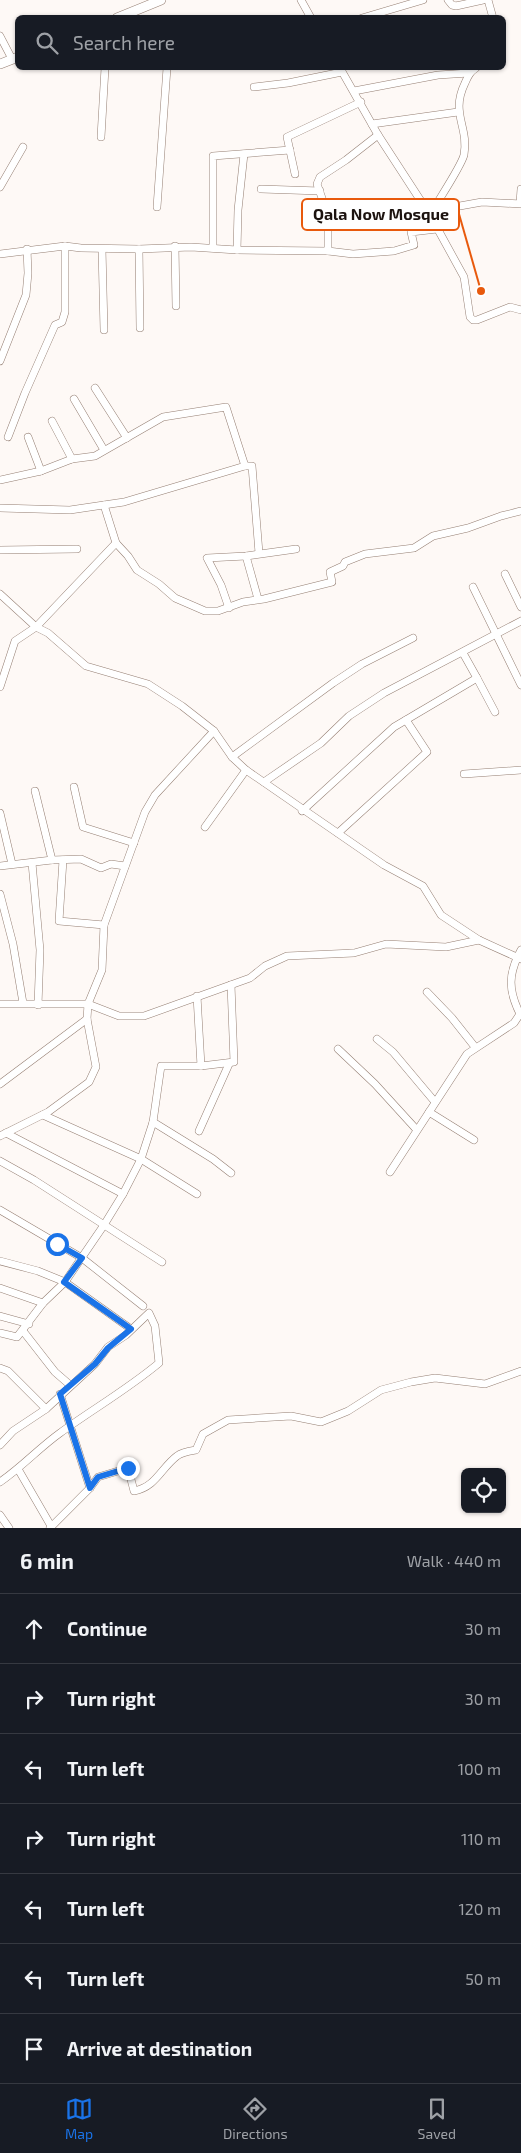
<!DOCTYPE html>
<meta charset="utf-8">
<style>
:root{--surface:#171b24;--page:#242831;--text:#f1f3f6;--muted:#9ea1a6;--line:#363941;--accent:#1a73e8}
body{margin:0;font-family:"Exo 2",sans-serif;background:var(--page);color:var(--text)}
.controls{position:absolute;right:15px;bottom:15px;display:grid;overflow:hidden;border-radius:8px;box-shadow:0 1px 4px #0004}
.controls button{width:45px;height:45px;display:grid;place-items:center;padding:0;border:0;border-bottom:1px solid var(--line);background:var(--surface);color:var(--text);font:25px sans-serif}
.stop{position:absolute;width:15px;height:15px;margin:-11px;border:4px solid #1a73e8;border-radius:50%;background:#fff}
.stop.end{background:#1a73e8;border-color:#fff;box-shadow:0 1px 5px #0008}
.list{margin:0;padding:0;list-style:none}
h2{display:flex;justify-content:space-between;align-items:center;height:65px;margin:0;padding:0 20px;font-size:21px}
h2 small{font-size:16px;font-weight:400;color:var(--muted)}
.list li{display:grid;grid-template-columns:32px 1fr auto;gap:15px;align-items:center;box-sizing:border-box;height:70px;padding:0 20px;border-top:1px solid var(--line)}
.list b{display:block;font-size:19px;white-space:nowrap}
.list em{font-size:16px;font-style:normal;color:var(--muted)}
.icon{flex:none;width:28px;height:28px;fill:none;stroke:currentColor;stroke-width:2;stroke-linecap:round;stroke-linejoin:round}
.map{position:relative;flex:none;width:521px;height:1528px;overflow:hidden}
.search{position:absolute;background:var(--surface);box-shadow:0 1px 4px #0004;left:15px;right:15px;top:15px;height:55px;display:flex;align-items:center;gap:12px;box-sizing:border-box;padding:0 18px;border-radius:8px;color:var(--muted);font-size:19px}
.sheet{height:555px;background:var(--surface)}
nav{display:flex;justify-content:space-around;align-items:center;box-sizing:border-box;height:70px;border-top:1px solid var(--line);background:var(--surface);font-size:14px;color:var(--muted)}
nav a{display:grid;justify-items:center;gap:2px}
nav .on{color:var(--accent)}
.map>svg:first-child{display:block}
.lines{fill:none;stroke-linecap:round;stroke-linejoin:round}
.minor-casing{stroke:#957f73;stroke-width:8}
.tertiary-casing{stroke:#957f73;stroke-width:10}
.minor{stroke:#fff;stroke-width:7}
.tertiary{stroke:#fff;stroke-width:9}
.route{stroke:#1a73e8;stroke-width:6}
.leader{fill:none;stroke:#e8590c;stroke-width:2}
.callout-dot{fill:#e8590c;stroke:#fff;stroke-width:2}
.callout{fill:#fff;stroke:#e8590c;stroke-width:2}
.callout-label{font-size:16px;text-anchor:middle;font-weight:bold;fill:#1c130f}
</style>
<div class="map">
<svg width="521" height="1528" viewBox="0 0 521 1528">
<rect width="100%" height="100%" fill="#fef9f6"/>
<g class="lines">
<defs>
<g id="minor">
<path d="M301 0 311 18"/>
<path d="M448 0 452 5 456 6 483 0"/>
<path d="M488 0 493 18"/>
<path d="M362 18 423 0"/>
<path d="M0 36 12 59"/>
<path d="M340 68 378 135 430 215 464 277 470 317 473 320H477L510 307 521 310"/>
<path d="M254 87 288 83 342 72"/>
<path d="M354 91 438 75 469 73"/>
<path d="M372 124 458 112"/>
<path d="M101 137 105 68"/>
<path d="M295 174 287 137 361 102"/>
<path d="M0 187 23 147"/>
<path d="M261 189 320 191"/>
<path d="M520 203 521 189"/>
<path d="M157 207 167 68"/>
<path d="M432 211 482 202 521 204"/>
<path d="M430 215C437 202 461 167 464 155 469 126 450 114 465 83 468 76 470 72 476 68"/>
<path d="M175 246 176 306"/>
<path d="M213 248V156L290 150"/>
<path d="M102 249 104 330"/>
<path d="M139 249 140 328"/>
<path d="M237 250 238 210 244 154"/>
<path d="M328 251V215L317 184 320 177 346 160 378 135"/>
<path d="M0 254 65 246 81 248 139 249 191 247 237 250 328 251 353 254 394 251 414 245 411 232 437 229"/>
<path d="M0 361 26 295 28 273 27 249"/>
<path d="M95 388 127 438"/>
<path d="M74 399 104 450"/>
<path d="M52 421 72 459"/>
<path d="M8 437 25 393 55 325 62 322 65 312V246"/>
<path d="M28 437 41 471"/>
<path d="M0 480 41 471 72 459 95 456 163 417 226 407 245 466"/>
<path d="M104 505 116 543 128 556 137 570 159 584 175 598 205 611H218L243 602 264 599 332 582 330 572 343 566 345 562 365 554 414 548 433 536 468 528 501 516 521 511"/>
<path d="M0 508 70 510 124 502 245 466H252L259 553"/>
<path d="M0 550 77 549"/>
<path d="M246 556 258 599"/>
<path d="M505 574 521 607"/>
<path d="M473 587 521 685"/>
<path d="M0 594 36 627 48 633 86 666 148 684 182 706 214 731 232 757 246 770 384 865 423 886 441 915 479 940 521 959"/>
<path d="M229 608 221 585 207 558 246 556 296 549"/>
<path d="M477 678 495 712"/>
<path d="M0 687 15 641 36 627 116 543"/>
<path d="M232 757 333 683 362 664 413 638"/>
<path d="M464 774 521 770"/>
<path d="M264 782 321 743 349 716 384 693 521 621"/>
<path d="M74 787 83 827 134 843"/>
<path d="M35 791 52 860"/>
<path d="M302 811 394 727 477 678 463 653"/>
<path d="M0 813 12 864"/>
<path d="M205 827 246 770"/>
<path d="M338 833 427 752 406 720"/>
<path d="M63 860 59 921 104 925"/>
<path d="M32 863 40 950 38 1005"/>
<path d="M0 866 52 860 81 859 101 868 111 864 125 866"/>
<path d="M0 894 13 944 23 1003"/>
<path d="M427 992 452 1018 475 1047"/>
<path d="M197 996 201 1066"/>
<path d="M0 1004H88L119 1016H144L250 978 265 966 287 956 354 953 386 944 446 947 479 940"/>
<path d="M377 1039 393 1052 435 1102"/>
<path d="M338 1049 375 1084 416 1129"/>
<path d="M0 1084 87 1019"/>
<path d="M429 1112 474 1140"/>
<path d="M43 1115 141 1159 197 1194"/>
<path d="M153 1122 213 1159 231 1173"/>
<path d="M199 1131 229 1064"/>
<path d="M6 1133 123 1194"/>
<path d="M0 1136 48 1112 89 1082 96 1067 87 1019 88 1004 102 970 104 925 145 812 155 795 214 731"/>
<path d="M0 1161 34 1180 162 1262"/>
<path d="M390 1172 467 1054 514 1023 520 1014C508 990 508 974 521 950"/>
<path d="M0 1210 82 1258 143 1306"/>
<path d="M0 1261 38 1271 65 1282 131 1329"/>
<path d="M0 1288 43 1303"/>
<path d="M0 1316 29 1324"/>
<path d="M23 1331 55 1372 70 1385"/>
<path d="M0 1333 17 1337 43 1303 65 1282 104 1225 123 1194 141 1159 153 1122 161 1066H201L234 1062 231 985"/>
<path d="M0 1368 8 1371 46 1409"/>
<path d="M60 1394 90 1488"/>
<path d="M0 1445 13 1431 46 1409 95 1364 108 1347 126 1335 149 1313 155 1326 159 1363C128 1389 93 1409 60 1433 39 1448 22 1467 0 1482"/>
<path d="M18 1469 51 1526"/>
<path d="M0 1515 9 1528"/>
<path d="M50 1528 90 1488 98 1477 128 1468 134 1491C156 1487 161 1468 177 1456 182 1452 190 1451 196 1450L203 1434 228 1420 291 1416 321 1422 348 1411 381 1390 411 1382 435 1378 485 1384 521 1371"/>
</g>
<g id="tertiary">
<path d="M117 18 161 0"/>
<path d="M0 64 18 57"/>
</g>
</defs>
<use href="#minor" class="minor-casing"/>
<use href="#tertiary" class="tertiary-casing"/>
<use href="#minor" class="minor"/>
<use href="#tertiary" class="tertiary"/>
</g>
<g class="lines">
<path class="route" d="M57 1244 82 1258 64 1282 131 1329 108 1348 95 1364 60 1394 90 1488 98 1477 128 1468"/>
</g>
<path class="leader" d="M481 291L459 214"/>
<circle class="callout-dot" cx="481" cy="291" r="5"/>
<rect class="callout" x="302" y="199" width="157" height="31" rx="5"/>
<g class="callout-label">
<text x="381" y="220">Qala Now Mosque</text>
</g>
</svg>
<div class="controls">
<button><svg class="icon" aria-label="locate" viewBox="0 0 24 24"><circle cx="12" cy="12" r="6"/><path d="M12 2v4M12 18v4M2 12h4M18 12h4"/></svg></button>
</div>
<div class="stop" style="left:57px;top:1244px"></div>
<div class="stop end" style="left:128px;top:1468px"></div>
<div class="search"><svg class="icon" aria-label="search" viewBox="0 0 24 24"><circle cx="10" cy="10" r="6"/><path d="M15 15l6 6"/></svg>Search here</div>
</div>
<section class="sheet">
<h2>6 min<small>Walk · 440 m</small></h2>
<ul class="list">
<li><svg class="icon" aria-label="ahead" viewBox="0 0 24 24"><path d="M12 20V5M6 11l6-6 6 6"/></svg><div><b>Continue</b></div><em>30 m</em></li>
<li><svg class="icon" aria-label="right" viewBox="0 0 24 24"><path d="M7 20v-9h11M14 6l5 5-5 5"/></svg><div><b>Turn right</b></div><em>30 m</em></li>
<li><svg class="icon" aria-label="left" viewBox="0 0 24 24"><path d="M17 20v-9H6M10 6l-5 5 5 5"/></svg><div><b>Turn left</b></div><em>100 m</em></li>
<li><svg class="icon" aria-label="right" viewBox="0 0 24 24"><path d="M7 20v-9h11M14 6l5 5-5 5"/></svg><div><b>Turn right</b></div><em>110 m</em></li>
<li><svg class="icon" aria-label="left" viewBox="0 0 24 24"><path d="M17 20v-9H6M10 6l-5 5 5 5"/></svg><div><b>Turn left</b></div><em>120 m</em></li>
<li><svg class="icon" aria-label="left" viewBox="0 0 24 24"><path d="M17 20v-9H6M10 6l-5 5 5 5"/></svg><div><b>Turn left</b></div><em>50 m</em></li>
<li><svg class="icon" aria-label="arrive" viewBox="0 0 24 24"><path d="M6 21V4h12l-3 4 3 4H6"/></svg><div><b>Arrive at destination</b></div></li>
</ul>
</section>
<nav>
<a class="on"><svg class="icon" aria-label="map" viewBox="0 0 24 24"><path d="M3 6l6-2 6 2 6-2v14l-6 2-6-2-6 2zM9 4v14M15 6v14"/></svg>Map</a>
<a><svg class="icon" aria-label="directions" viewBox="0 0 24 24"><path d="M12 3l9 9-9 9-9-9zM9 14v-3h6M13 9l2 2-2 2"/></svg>Directions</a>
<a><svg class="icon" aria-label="saved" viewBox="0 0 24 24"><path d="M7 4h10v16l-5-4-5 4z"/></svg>Saved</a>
</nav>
